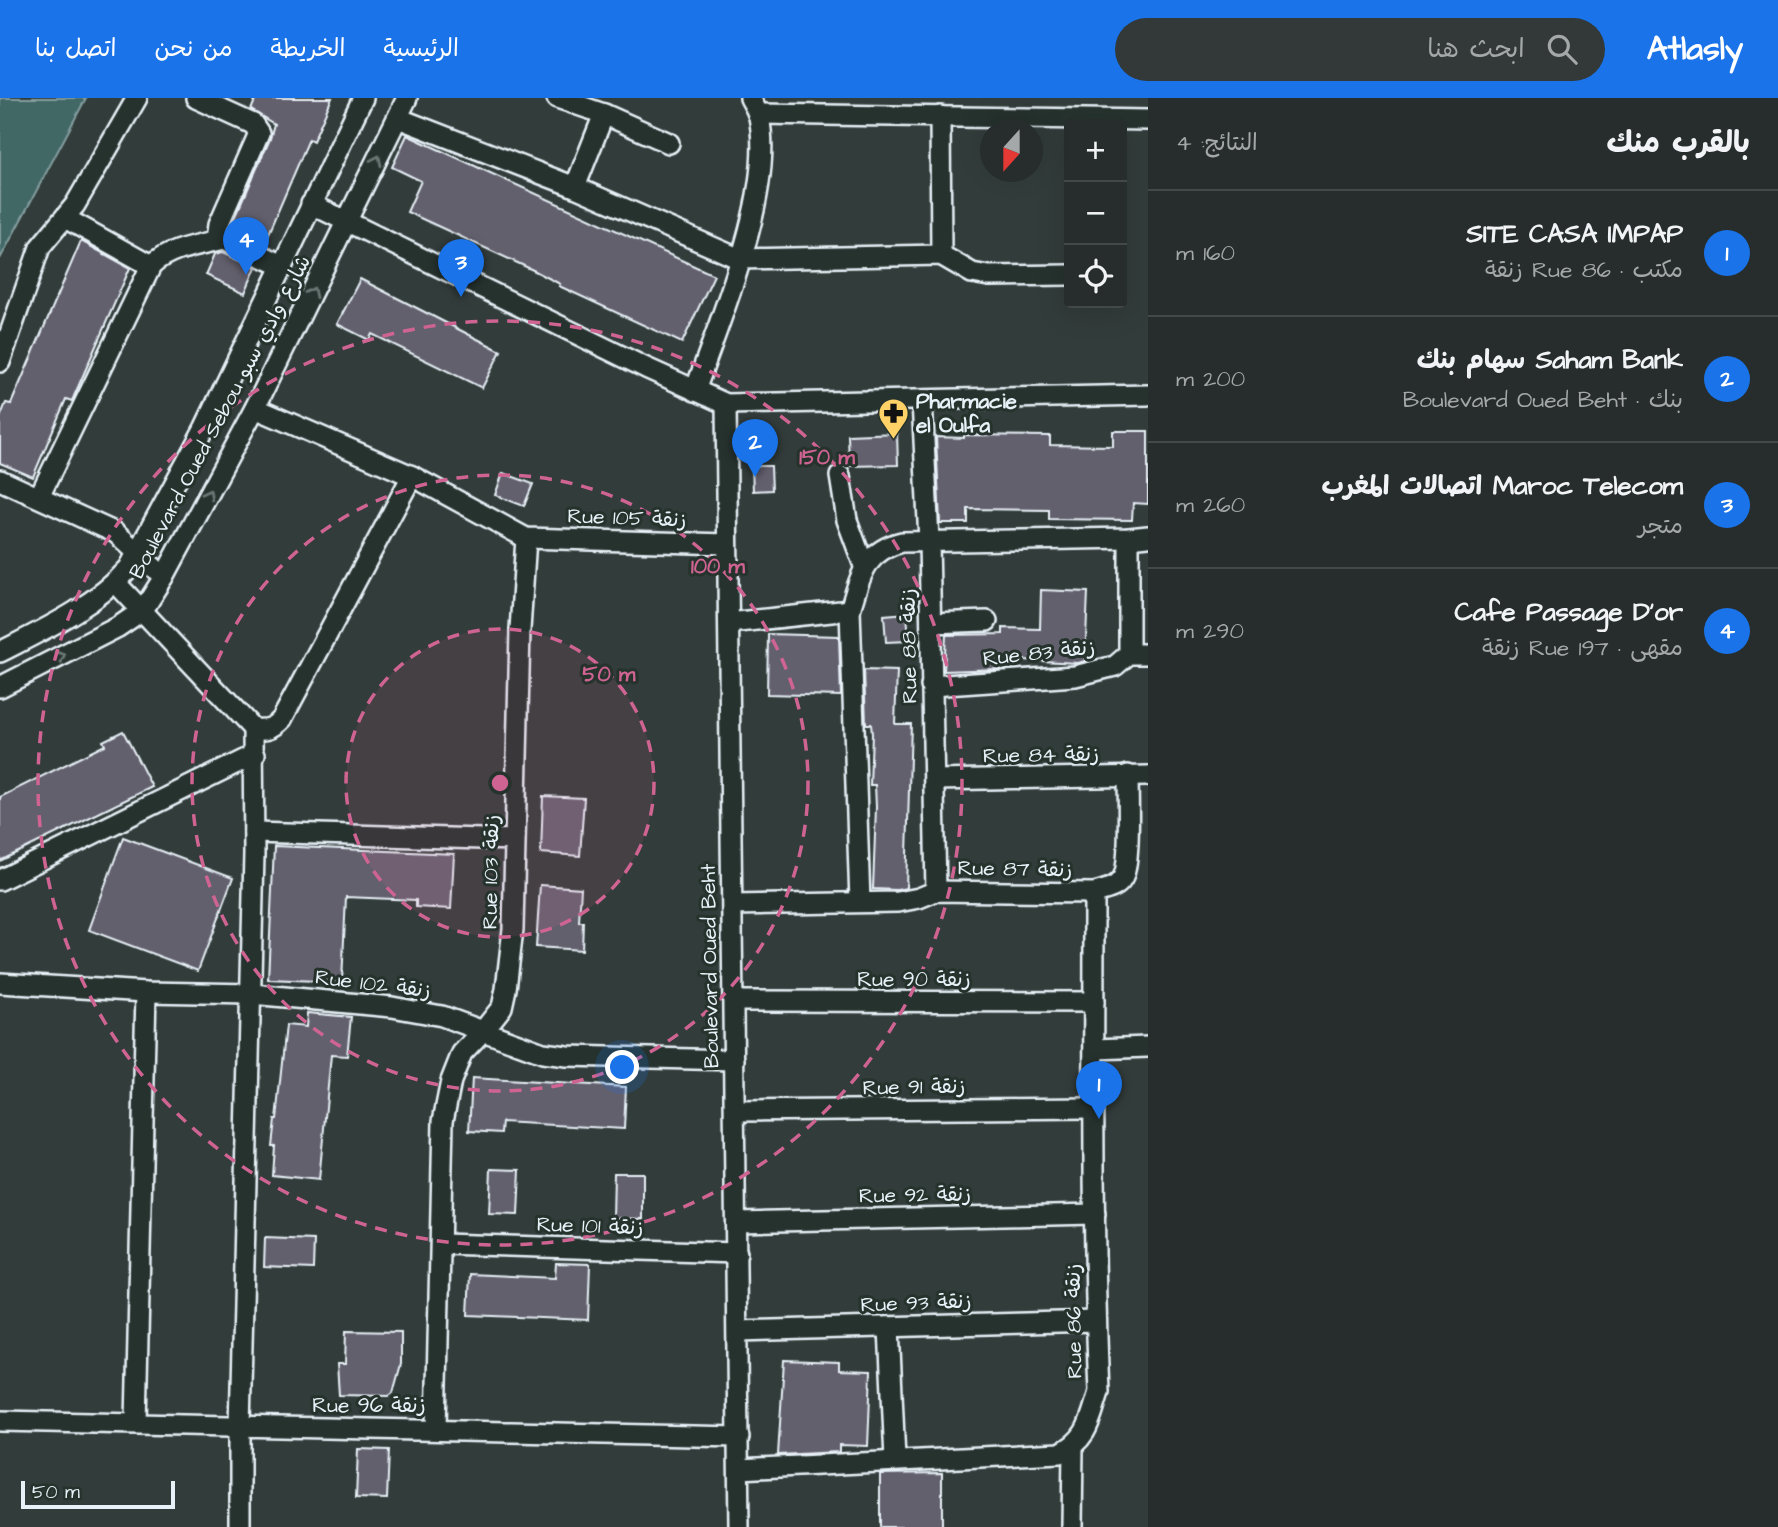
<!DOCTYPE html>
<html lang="ar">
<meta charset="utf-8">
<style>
:root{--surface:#262d2c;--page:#323938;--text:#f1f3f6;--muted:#a4a8a9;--line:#424948;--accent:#1a73e8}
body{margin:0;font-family:"Architects Daughter","Playpen Sans Arabic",sans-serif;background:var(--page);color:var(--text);direction:rtl}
.controls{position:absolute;right:21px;top:21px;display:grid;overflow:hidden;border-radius:7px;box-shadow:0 7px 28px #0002}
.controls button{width:63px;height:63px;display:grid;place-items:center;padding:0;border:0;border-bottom:2px solid var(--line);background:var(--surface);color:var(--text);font:35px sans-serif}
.compass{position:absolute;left:980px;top:21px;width:63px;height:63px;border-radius:50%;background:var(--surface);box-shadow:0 7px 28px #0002;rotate:201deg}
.scale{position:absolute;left:21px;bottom:18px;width:154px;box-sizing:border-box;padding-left:7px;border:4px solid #e8f1f8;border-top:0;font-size:19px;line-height:24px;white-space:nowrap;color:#e8f1f8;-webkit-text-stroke:5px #26332d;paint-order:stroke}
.you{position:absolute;left:623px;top:970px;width:24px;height:24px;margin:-18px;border:5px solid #fff;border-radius:50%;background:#1a73e8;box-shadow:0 0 0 10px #1a73e833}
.badge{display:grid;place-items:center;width:46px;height:46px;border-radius:50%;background:var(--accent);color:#fff;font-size:23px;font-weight:700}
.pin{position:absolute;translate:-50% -58px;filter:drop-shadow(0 2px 4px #0008)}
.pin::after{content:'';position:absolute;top:37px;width:24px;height:21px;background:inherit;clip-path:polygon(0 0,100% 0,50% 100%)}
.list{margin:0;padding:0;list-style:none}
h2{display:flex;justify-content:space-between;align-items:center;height:91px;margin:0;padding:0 28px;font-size:30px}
h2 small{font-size:23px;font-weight:400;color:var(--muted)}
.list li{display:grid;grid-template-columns:46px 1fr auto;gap:21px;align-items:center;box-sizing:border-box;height:126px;padding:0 28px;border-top:2px solid var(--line)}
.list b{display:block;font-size:26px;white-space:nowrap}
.list p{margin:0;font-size:23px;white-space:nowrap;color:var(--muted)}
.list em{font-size:23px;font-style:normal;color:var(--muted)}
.icon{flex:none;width:38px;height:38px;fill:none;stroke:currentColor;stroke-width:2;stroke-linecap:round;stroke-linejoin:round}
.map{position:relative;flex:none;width:1148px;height:1429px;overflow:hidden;direction:ltr}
header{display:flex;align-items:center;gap:42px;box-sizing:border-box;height:98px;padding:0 35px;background:var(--accent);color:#fff}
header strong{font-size:33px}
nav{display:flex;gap:38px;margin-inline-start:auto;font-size:24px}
.search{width:490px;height:63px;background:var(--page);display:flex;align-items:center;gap:18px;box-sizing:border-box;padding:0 24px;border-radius:38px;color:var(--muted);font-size:26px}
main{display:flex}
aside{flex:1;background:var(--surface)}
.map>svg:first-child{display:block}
.water{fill:#426766;stroke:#849ea0;stroke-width:2}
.building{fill:#64616d;stroke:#e8f1f8;stroke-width:2}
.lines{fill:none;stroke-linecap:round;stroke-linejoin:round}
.minor-casing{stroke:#e8f1f8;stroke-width:24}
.minor{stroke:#26332d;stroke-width:19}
.oneway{stroke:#6a7674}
.ring{fill:none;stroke:#cf6492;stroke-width:3.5;stroke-dasharray:12 9}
.labels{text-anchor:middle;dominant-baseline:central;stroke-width:6;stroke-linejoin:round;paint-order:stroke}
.poi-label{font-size:21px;font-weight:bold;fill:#e8f1f8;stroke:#26332d;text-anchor:start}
.street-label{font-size:21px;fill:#e8f1f8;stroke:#26332d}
.centre{fill:#cf6492;stroke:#26332d;stroke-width:3.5}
.ring-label{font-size:21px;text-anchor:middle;font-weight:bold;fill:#cf6492;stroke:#26332d;stroke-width:6;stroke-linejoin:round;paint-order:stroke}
</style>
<header>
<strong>Atlasly</strong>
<div class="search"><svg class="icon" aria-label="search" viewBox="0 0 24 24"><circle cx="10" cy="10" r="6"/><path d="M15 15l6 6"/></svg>ابحث هنا</div>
<nav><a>الرئيسية</a><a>الخريطة</a><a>من نحن</a><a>اتصل بنا</a></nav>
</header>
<main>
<aside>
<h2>بالقرب منك<small>النتائج: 4</small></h2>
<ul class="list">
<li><span class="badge">1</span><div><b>SITE CASA IMPAP</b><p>مكتب · Rue 86 زنقة</p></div><em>160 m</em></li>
<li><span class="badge">2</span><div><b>Saham Bank سهام بنك</b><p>بنك · Boulevard Oued Beht</p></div><em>200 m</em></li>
<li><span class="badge">3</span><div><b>Maroc Telecom اتصالات المغرب</b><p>متجر</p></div><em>260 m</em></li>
<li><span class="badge">4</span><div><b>Cafe Passage D'or</b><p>مقهى · Rue 197 زنقة</p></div><em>290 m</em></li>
</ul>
</aside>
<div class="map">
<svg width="1148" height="1429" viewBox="0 0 1148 1429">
<rect width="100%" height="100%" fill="#323c3a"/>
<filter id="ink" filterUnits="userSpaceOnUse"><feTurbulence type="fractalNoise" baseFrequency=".0143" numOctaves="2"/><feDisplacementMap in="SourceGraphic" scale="14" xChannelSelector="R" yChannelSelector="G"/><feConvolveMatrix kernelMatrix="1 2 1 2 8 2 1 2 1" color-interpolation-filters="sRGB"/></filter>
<g filter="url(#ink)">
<path class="water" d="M0 0H86L0 161Z"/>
<g class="building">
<path d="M256 0H332L313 43 309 41 264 146 231 130 270 40 274 26 251 12Z"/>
<path d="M407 37 714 177 682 245 559 188 560 186 535 173 407 114 421 83 392 69Z"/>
<path d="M81 143 130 170 75 296 72 303 66 301 33 379 0 365V320L6 305 11 306Z"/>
<path d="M223 154 256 169 245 195 206 177 215 156Z"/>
<path d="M360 181 501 253 482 290 372 236 369 242 337 226Z"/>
<path d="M1113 333H1148V406L1133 405 1132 422 1049 421V412L968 411V425H940L936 339 964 340V337L1050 338V347L1113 348Z"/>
<path d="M897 335 898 367 849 368 848 337Z"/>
<path d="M752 368H771L772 392 753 393Z"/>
<path d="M503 375 533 386 524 408 495 397Z"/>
<path d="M1041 492 1088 494 1085 563 1078 565 1001 561 1000 571 944 573 946 537 1003 536V530L1040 531Z"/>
<path d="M907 515 909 543 886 544 884 517Z"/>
<path d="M768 536 839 538 841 598 767 596Z"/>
<path d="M864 572 897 573 895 626H911L906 790 897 792 873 791 876 709 875 687H870L872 636 871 626H866Z"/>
<path d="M123 633 152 689 0 763V699L105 647 103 643Z"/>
<path d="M543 698 584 700 580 758 541 755Z"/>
<path d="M123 739 233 780 198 873 89 832Z"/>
<path d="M274 748 454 756 451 811 416 809V802L346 799 342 884 268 881Z"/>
<path d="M540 787 581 790 579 824H583L582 852 536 849Z"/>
<path d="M307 915 351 919 347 958 331 957 319 1082 272 1077 274 1048H271L274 1021H276L286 927 306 929Z"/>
<path d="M472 980 626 989 624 1031 502 1024 501 1035 469 1033Z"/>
<path d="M491 1071 520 1072 518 1117 489 1116Z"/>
<path d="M614 1075H643V1121L613 1120Z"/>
<path d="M265 1140 314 1142 313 1171 264 1169Z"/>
<path d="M556 1165 590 1166 588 1222 468 1217 470 1176 555 1180Z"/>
<path d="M346 1233 401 1234V1266L393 1295 389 1298 339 1297 337 1266H345Z"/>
<path d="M784 1262 839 1264V1272L871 1273 868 1348 839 1347V1354L778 1357Z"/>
<path d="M358 1351 389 1352 387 1401 356 1400Z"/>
<path d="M942 1375V1429H880V1376Z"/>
</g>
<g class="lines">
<defs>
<g id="minor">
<path d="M196 0 253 26 259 35 219 126 218 134 224 141"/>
<path d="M557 0 604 16 669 45"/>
<path d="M758 16 1148 22"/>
<path d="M940 18 941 157"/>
<path d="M398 20 575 89 740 161 941 157 972 175 989 178 1069 177"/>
<path d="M575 89 604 16"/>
<path d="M311 106 646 270 726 306 1148 297"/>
<path d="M65 120 151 168"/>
<path d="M224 141 282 168"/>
<path d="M0 264 40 149 75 107 137 0"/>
<path d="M695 293C720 220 775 94 759 19 757 12 753 6 750 0"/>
<path d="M922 302 929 443 936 793"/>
<path d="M726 306 739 1429"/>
<path d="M255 310 412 378 526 440 726 446"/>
<path d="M840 378 847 422 864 468"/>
<path d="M0 382 116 435 164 479"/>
<path d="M39 399 151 168C169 150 200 147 224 141"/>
<path d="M1129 440V556"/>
<path d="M116 485 253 631C267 632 273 631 282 621L412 378"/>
<path d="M729 525 850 512"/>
<path d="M931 525 987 523"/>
<path d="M0 554C45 531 95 508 129 470L204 331 363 0"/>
<path d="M931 588 1075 578 1115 568 1129 556H1148"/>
<path d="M0 589 118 529 143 512 164 479 255 310 407 0"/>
<path d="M935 682 1148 678"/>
<path d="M254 734 514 742"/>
<path d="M0 782 255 656"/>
<path d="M860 804 850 512C860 480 864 453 902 444L1129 440 1148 438"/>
<path d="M733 807 898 804 919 800 936 793 1094 795C1104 792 1116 791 1122 781 1131 769 1128 696 1128 677"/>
<path d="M0 885 146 894 252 896 392 909 442 918 543 955 567 958 734 962"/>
<path d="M734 903 1094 904"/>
<path d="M1095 951 1148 949"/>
<path d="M735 1013 1093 1010"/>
<path d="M737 1124 1095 1116"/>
<path d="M441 1146 737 1155"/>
<path d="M889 1229 895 1362"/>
<path d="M738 1233 1096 1223"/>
<path d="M0 1323 739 1339"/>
<path d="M136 1325 146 894"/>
<path d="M436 1331 443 1023 451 983 462 955 483 933 502 909 506 891 513 831 520 532 526 440"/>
<path d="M739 1371 1060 1355C1088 1342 1090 1322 1099 1294 1092 1128 1094 961 1094 795"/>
<path d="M240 1429V1329L254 756 253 631"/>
<path d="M1072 1429 1073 1349"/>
</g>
</defs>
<use href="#minor" class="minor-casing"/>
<use href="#minor" class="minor"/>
</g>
<defs><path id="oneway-chevron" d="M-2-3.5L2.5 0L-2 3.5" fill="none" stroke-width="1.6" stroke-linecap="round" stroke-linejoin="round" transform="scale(1.75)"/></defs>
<g class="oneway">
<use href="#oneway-chevron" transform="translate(377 62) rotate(-64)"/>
<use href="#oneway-chevron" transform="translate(312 194) rotate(-64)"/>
<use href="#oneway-chevron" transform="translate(208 396) rotate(-62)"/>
<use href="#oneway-chevron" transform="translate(61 558) rotate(-27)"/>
</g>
</g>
<circle cx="500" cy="685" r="154" fill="#cf6492" fill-opacity=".12"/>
<g class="ring">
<circle cx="500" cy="685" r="154"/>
<circle cx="500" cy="685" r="308"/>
<circle cx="500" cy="685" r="462"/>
</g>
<defs>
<symbol id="pharmacy-pin" viewBox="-11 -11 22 30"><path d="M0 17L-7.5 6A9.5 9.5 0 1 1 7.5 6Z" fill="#ffd166" stroke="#26332d"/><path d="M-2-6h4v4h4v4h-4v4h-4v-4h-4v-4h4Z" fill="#111"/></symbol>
</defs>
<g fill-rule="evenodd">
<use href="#pharmacy-pin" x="876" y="298" width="35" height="47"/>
</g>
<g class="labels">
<g class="poi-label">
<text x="916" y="303">Pharmacie<tspan x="916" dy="24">el Oulfa</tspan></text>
</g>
<g class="street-label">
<text transform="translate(220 319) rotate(-62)">Boulevard Oued Sebou شارع وادي سبو</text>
<text transform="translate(627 420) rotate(2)">Rue 105 زنقة</text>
<text transform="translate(909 548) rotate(-91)">Rue 88 زنقة</text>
<text transform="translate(1039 555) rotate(-6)">Rue 83 زنقة</text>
<text transform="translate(1041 657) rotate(-1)">Rue 84 زنقة</text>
<text transform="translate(1015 771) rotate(1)">Rue 87 زنقة</text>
<text transform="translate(491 774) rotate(-89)">Rue 103 زنقة</text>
<text transform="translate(710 868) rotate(-91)">Boulevard Oued Beht</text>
<text x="914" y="881">Rue 90 زنقة</text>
<text transform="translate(373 886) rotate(7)">Rue 102 زنقة</text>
<text transform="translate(914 989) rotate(-1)">Rue 91 زنقة</text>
<text transform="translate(915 1097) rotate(-1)">Rue 92 زنقة</text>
<text transform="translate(590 1128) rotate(2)">Rue 101 زنقة</text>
<text transform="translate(916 1205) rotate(-2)">Rue 93 زنقة</text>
<text transform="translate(1074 1223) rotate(-91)">Rue 86 زنقة</text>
<text x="369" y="1307">Rue 96 زنقة</text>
</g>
</g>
<circle cx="500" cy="685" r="10" class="centre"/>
<g class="ring-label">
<text x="827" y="366">150 m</text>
<text x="718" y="475">100 m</text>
<text x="609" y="583">50 m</text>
</g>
</svg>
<div class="controls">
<button>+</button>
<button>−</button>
<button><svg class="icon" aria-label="locate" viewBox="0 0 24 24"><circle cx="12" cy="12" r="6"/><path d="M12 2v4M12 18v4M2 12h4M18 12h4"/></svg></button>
</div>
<svg class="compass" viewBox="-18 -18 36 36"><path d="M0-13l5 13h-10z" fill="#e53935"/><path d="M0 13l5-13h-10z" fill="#a4a8a9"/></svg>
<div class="scale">50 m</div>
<div class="you"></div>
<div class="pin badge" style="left:1099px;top:1021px">1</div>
<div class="pin badge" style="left:755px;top:379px">2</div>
<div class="pin badge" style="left:461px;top:199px">3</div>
<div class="pin badge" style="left:246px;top:177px">4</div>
</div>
</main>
